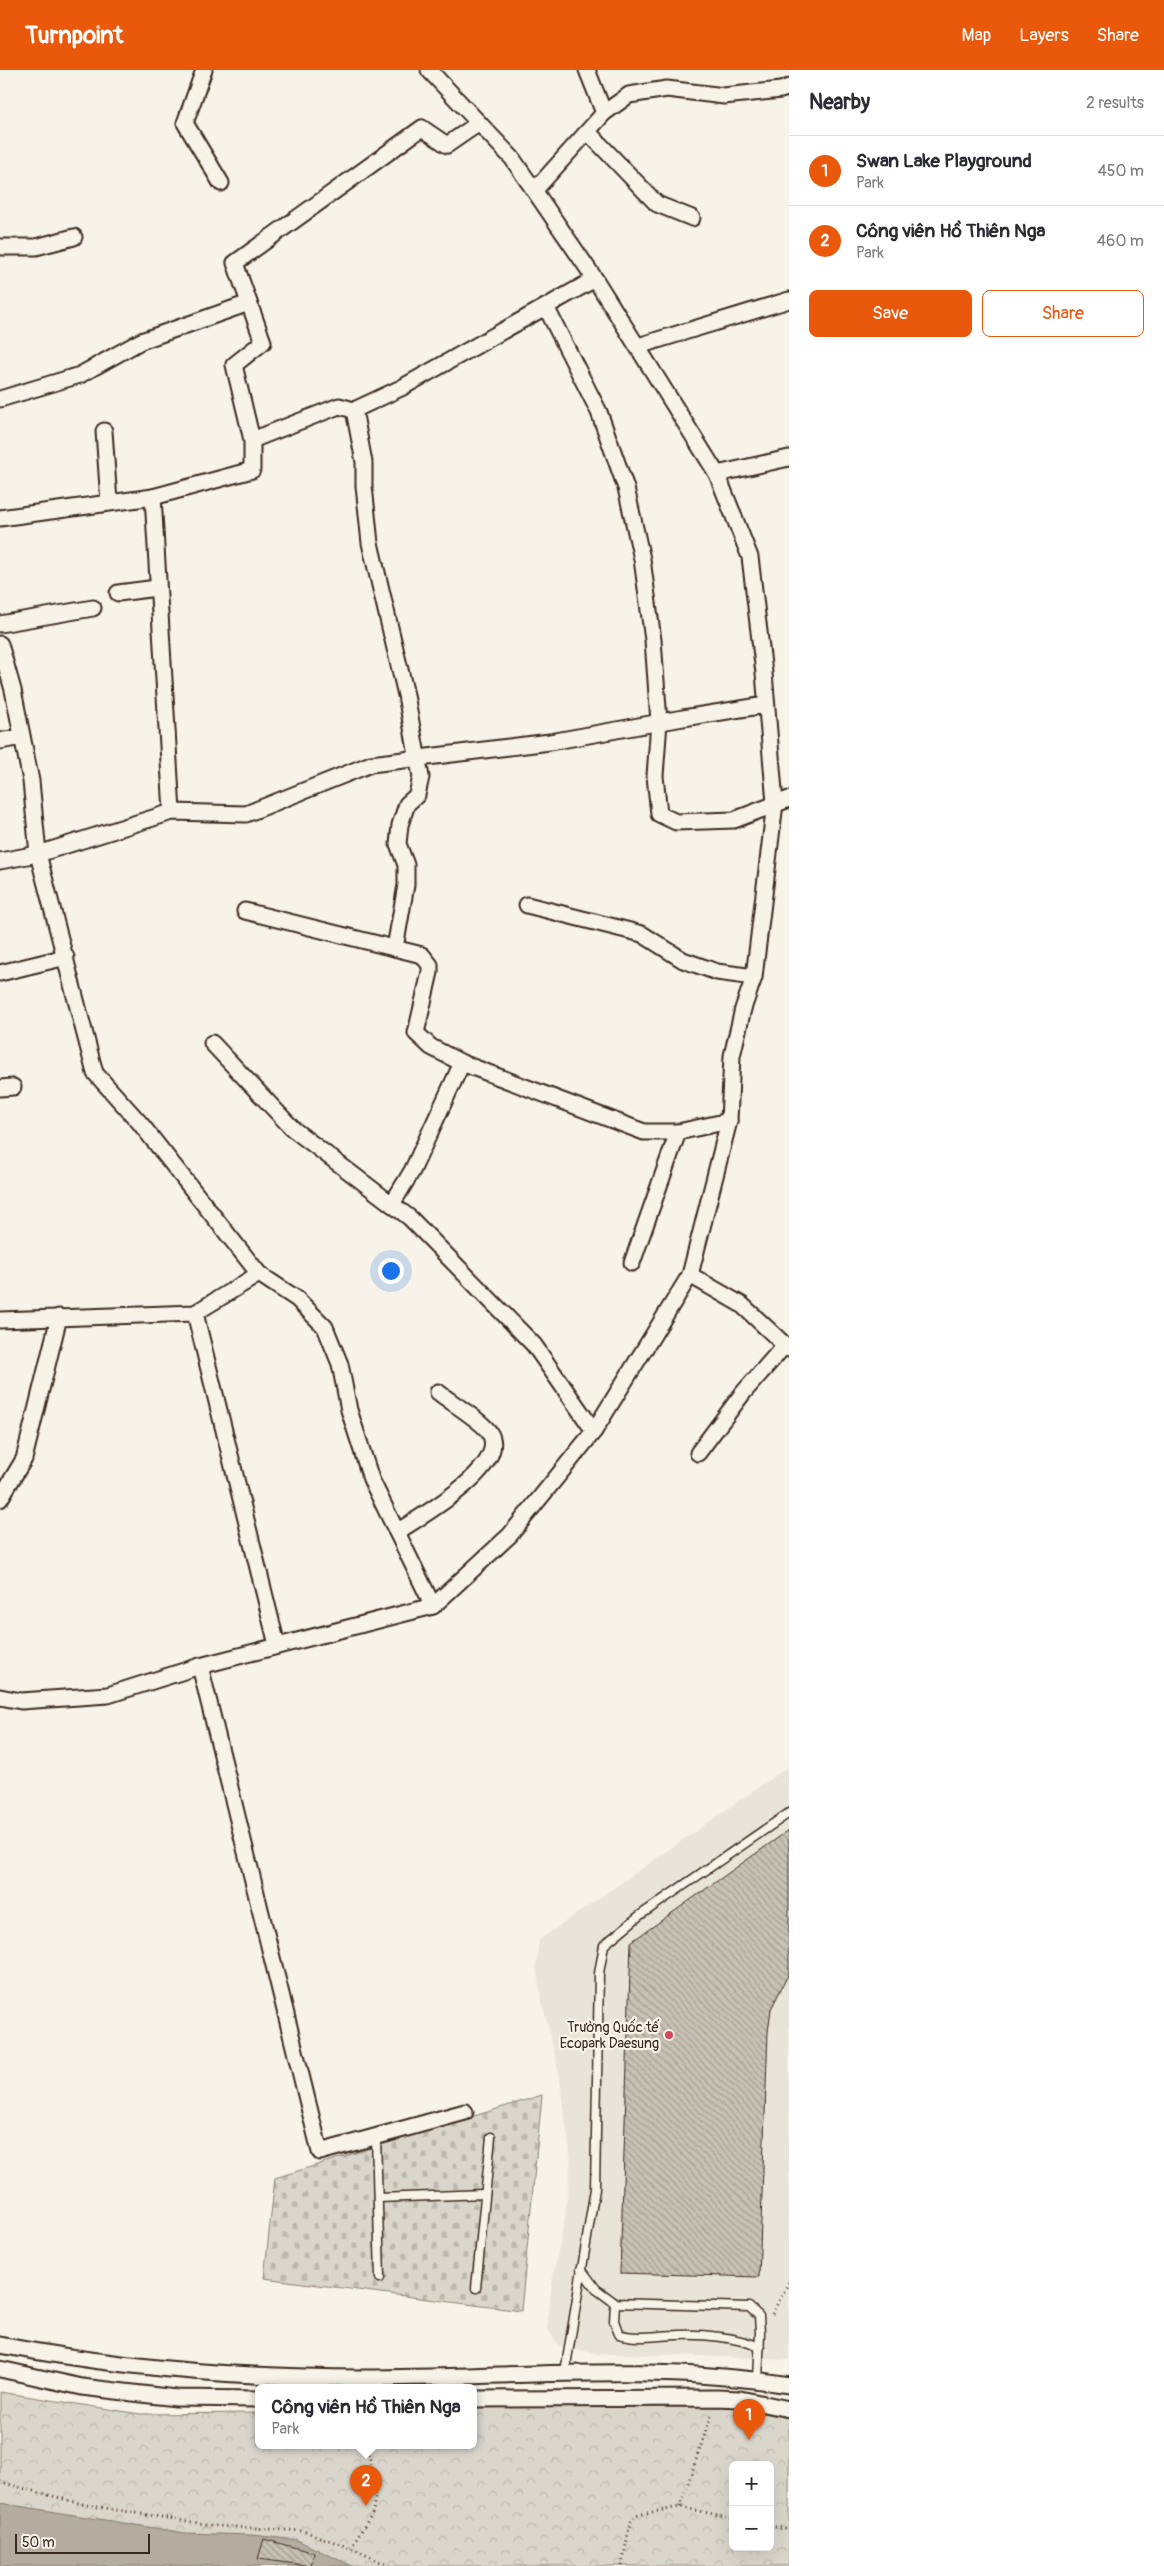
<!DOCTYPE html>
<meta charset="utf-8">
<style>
:root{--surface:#fff;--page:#f2f2f3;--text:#2b2b33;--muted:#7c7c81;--line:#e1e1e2;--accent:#ea580c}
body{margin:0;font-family:Pangolin,sans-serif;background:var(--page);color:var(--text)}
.controls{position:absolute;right:15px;bottom:15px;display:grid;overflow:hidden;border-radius:8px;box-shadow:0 5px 20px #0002}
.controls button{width:45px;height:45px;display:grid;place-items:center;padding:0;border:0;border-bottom:1px solid var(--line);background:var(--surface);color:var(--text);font:25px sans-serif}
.scale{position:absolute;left:15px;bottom:12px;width:135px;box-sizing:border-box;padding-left:5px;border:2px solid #3b2a1e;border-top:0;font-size:14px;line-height:18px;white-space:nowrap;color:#3b2a1e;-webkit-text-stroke:4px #f7f3e8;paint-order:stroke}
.you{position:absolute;left:390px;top:1200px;width:18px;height:18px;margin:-12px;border:4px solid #fff;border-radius:50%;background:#1a73e8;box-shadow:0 0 0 8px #1a73e833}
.badge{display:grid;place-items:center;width:32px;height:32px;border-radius:50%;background:var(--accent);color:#fff;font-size:16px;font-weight:700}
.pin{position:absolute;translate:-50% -41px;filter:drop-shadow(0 1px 2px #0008)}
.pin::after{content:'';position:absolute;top:26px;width:18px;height:15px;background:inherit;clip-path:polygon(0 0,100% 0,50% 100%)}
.popup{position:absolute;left:255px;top:2314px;width:222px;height:65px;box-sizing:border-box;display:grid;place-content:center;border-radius:8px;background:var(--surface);filter:drop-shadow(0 1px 4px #0005);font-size:16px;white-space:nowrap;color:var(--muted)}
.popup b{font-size:19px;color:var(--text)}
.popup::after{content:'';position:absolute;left:50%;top:100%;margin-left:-10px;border:10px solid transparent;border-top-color:var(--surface)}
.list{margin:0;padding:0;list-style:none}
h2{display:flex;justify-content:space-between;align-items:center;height:65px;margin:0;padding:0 20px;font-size:21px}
h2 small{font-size:16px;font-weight:400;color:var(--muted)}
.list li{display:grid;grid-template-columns:32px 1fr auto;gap:15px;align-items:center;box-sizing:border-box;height:70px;padding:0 20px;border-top:1px solid var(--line)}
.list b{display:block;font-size:19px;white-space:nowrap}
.list p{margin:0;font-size:16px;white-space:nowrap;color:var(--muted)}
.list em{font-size:16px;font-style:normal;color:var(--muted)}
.actions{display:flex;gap:10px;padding:15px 20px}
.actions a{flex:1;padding:11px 0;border:1px solid var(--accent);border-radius:8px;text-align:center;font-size:18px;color:var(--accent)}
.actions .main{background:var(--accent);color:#fff}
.map{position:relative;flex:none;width:789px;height:2496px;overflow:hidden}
header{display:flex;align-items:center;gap:30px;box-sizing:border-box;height:70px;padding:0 25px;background:var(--accent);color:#fff}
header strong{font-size:24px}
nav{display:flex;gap:28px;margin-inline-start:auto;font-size:18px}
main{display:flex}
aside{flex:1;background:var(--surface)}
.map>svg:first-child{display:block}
.built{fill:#e9e4d9}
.forest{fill:url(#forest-crowns);stroke:#8b8074;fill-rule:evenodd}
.cemetery{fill:url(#cemetery-stones);stroke:#8b8074}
.water{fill:#b4aca0;stroke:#84786c}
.building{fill:url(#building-back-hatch);stroke:#3b2a1e}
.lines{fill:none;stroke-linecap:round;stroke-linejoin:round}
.lane-casing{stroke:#3b2a1e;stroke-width:11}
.street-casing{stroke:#3b2a1e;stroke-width:19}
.path{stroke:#3b2a1e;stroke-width:3;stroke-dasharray:1 4;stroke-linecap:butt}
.lane{stroke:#f7f3e8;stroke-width:8}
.street{stroke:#f7f3e8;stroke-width:15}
.poi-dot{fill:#d1495b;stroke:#f7f3e8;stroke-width:2}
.labels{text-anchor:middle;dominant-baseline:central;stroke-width:4.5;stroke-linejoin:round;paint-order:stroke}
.poi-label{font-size:14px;fill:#3b2a1e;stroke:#f7f3e8;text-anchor:end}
</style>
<header>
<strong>Turnpoint</strong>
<nav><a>Map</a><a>Layers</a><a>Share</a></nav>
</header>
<main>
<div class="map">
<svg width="789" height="2496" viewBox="0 0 789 2496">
<defs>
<pattern id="forest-crowns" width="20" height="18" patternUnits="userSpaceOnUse" patternTransform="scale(1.25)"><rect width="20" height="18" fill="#dbd6cb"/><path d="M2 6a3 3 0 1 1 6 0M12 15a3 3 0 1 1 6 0" fill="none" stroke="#bdb8ae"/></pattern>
<pattern id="cemetery-stones" width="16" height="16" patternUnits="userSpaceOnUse" patternTransform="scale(1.25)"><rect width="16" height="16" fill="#dbd6cb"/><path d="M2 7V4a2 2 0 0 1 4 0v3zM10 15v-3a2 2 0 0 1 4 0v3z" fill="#bdb8ae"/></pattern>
<pattern id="building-back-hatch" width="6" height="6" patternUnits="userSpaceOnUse" patternTransform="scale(1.25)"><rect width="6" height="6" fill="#c8c1b6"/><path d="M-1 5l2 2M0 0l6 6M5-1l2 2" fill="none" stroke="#a49d93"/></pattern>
</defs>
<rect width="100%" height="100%" fill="#f7f3e8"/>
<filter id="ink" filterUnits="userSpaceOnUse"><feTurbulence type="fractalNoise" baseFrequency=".02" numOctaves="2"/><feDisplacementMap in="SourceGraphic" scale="10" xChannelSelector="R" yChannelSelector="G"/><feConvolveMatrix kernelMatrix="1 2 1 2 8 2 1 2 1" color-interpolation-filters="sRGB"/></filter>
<g filter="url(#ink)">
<path class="built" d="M789 1696V2290L676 2285 597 2284 558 2275 547 2258 552 2212 565 2147 571 2090 559 2003 541 1928 536 1896 539 1870Z"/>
<path class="forest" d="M0 2322 140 2344 258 2343V2375H474V2336L720 2334 789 2345V2496H0ZM733 2395H770V2477H733Z"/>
<path class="cemetery" d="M542 2025 521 2241 264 2208 275 2108Z"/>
<path class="water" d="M0 2433 185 2463 252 2465 297 2470 352 2496H0Z"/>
<g class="building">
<path d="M789 1760V1903L771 1939 768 1962 759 2207 620 2203 631 1872Z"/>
<path d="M264 2469 314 2483 311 2496 258 2489Z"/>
</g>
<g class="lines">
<defs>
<g id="lane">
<path d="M376 2067 380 2208"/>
<path d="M378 2128 485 2124"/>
<path d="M581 2199 596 2219 615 2233 749 2237 759 2246 760 2263 758 2310"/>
<path d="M476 2218 491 2067"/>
<path d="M615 2233 614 2251 619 2264C637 2270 659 2265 678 2265 704 2264 736 2267 760 2277"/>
<path d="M565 2302 595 2119 599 1903 604 1875 639 1846 789 1743"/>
</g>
<g id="street">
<path d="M204 0 185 53 221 113"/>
<path d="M587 0 604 43"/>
<path d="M588 62 657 134 692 148"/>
<path d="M535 120 604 43 629 25 667 19 724 26 781 20 789 17"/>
<path d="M0 177H36L74 167"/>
<path d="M546 237 599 342 626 418 642 489 653 570 659 652 655 706 659 744 676 752 734 750 789 729"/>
<path d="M638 276 789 230"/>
<path d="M0 329 80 305 141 271 249 233"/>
<path d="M354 340 364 392V416L370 473 406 625 421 707 417 725 407 734 400 755 398 774 406 795V815L395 878"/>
<path d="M104 361 109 432"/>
<path d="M252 370 339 336 354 340 401 318 595 209"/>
<path d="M717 404 789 388"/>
<path d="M153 427 252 400V370L234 295 263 272 235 193 422 58 447 75 479 53"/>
<path d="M0 448 153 427 172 742"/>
<path d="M118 523 157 518"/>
<path d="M0 554 93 538"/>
<path d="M0 574 13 620 31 711 38 784 95 1003 140 1053 259 1204 297 1229 325 1257 340 1294 349 1340 371 1409 433 1536"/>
<path d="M0 671 22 667"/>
<path d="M0 791 38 784 172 742 246 744 371 694 550 672 683 648 766 635"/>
<path d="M527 835 642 864 683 890 717 902 754 907"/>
<path d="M245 841 422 885 430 895V902L416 963 431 977 462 993 644 1062H678L729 1051"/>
<path d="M0 903 66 887"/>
<path d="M212 973 293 1059 410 1148 534 1275 594 1361"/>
<path d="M0 1018 13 1017"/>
<path d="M392 1134 412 1101 462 993"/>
<path d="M632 1193 678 1062"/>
<path d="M690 1205 742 1235 789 1279"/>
<path d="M195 1243 277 1575"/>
<path d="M0 1250 195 1243 259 1204"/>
<path d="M698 1383 743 1323 785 1275"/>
<path d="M0 1429 24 1389 59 1247"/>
<path d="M397 1462C419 1447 512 1396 489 1362 481 1350 450 1332 438 1322"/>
<path d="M200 1596 320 2082 465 2042"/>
<path d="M0 1627 21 1631 108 1625 200 1596 433 1536 510 1465 594 1361 690 1205 729 1051 732 986 743 939 754 907 775 733 764 603 750 487 717 404 595 209 512 88 429 0"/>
<path d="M0 2275C120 2298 242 2308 364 2308 506 2308 648 2292 789 2315"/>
<path d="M0 2299 82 2317 176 2328 258 2329"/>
<path d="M474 2329 717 2328 740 2329 789 2339"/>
</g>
</defs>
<use href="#lane" class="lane-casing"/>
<use href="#street" class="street-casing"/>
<g class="path">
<path d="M772 2244 789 2212"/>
<path d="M0 2412 86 2435 217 2456 303 2461 351 2478 389 2496"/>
<path d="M680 2437 712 2343"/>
<path d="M770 2456 789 2460"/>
<path d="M351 2478 373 2442 375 2427 368 2375"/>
<path d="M622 2496 630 2453 636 2445 680 2437 733 2448"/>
</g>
<use href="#lane" class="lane"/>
<use href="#street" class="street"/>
</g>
</g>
<circle class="poi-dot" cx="669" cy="1965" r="5"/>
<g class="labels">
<g class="poi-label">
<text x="659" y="1957">Trường Quốc tế<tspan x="659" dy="16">Ecopark Daesung</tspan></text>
</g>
</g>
</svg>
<div class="controls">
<button>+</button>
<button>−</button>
</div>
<div class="scale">50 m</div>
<div class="you"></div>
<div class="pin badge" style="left:749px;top:2370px">1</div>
<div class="pin badge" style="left:366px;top:2436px">2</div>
<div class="popup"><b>Công viên Hồ Thiên Nga</b>Park</div>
</div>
<aside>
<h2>Nearby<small>2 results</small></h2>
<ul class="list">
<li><span class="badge">1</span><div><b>Swan Lake Playground</b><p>Park</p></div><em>450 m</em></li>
<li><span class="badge">2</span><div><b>Công viên Hồ Thiên Nga</b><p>Park</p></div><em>460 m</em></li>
</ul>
<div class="actions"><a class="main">Save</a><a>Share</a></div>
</aside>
</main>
